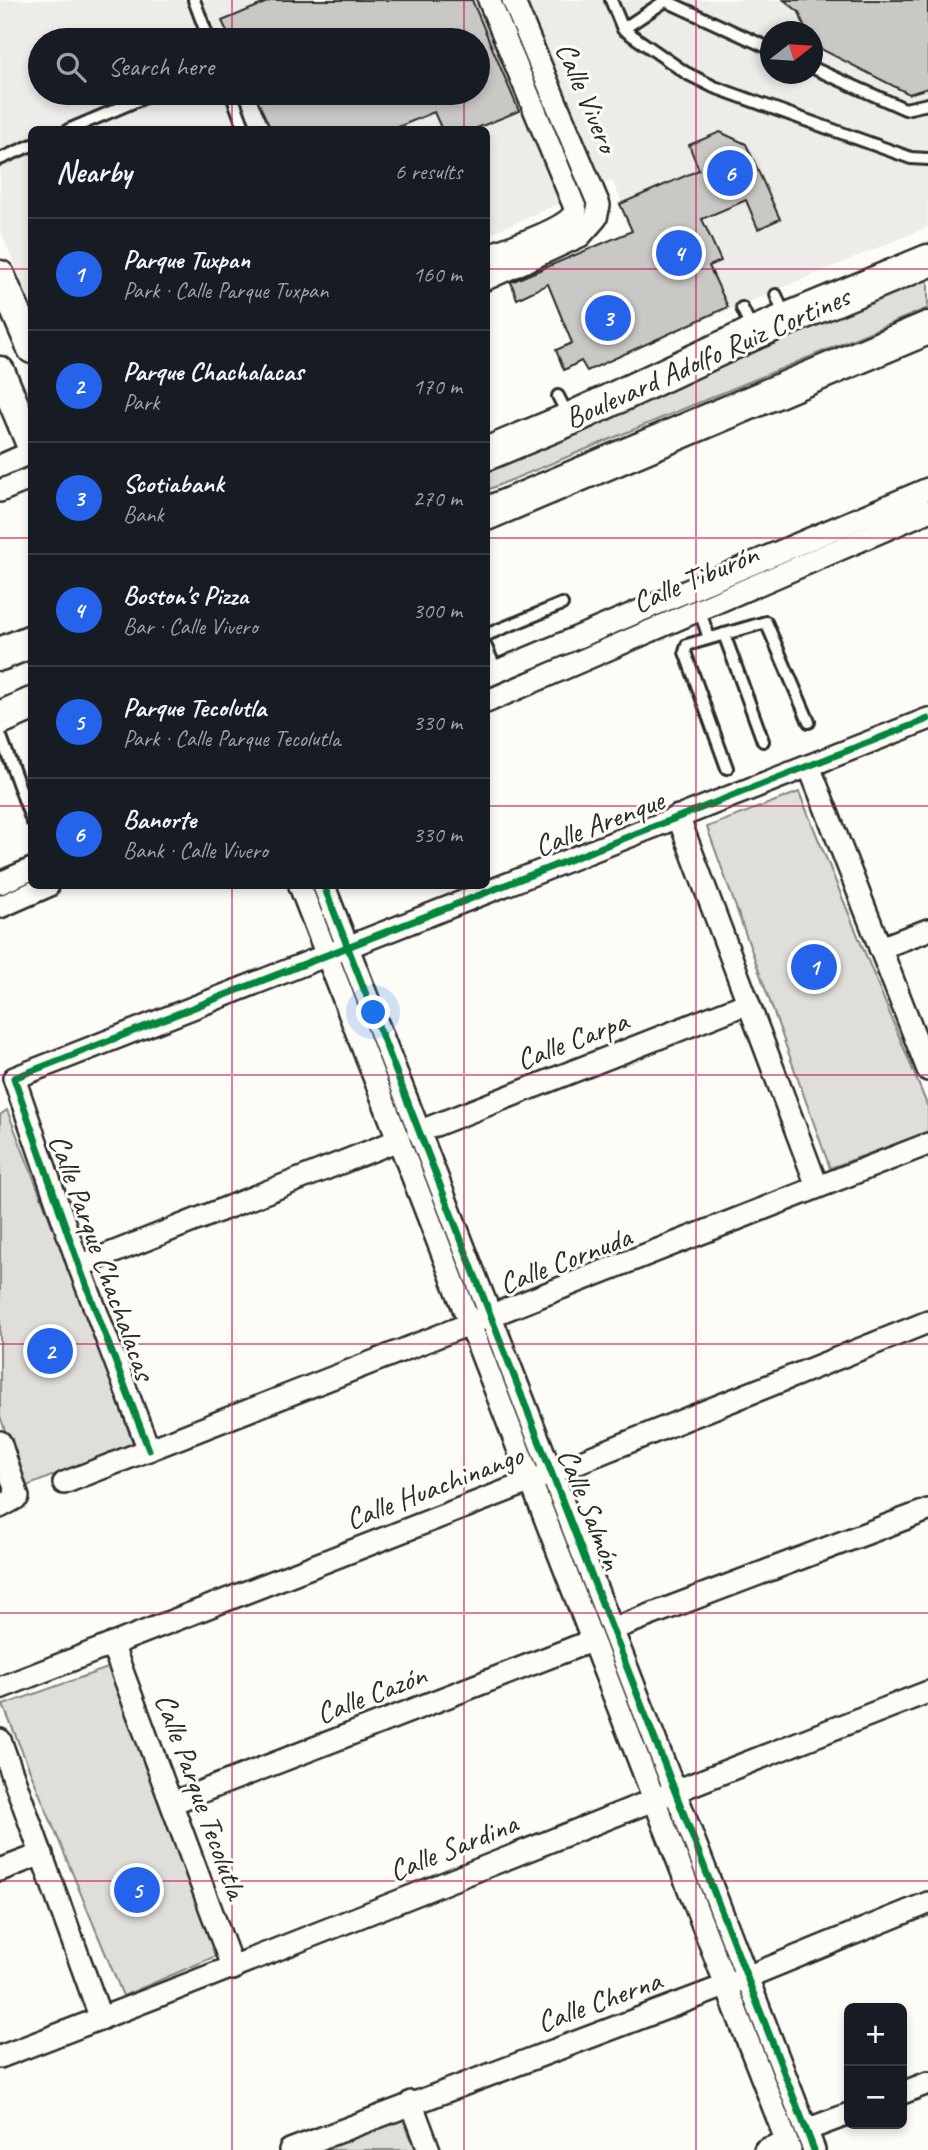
<!DOCTYPE html>
<meta charset="utf-8">
<style>
:root{--surface:#171b24;--page:#20242c;--text:#f1f3f6;--muted:#9ea1a6;--line:#363941;--accent:#2563eb}
body{margin:0;font-family:Caveat,sans-serif;background:var(--page);color:var(--text)}
.controls{position:absolute;right:21px;bottom:21px;display:grid;overflow:hidden;border-radius:10px;box-shadow:0 4px 10px #0003}
.controls button{width:63px;height:63px;display:grid;place-items:center;padding:0;border:0;border-bottom:2px solid var(--line);background:var(--surface);color:var(--text);font:35px sans-serif}
.compass{position:absolute;left:760px;top:21px;width:63px;height:63px;border-radius:50%;background:var(--surface);box-shadow:0 4px 10px #0003;rotate:73deg}
.you{position:absolute;left:374px;top:1013px;width:24px;height:24px;margin:-18px;border:5px solid #fff;border-radius:50%;background:#1a73e8;box-shadow:0 0 0 10px #1a73e833}
.badge{display:grid;place-items:center;width:46px;height:46px;border-radius:50%;background:var(--accent);color:#fff;font-size:23px;font-weight:700}
.pin{position:absolute;translate:-50% -50%;border:4px solid #fff;box-shadow:0 2px 7px #0006}
.list{margin:0;padding:0;list-style:none}
h2{display:flex;justify-content:space-between;align-items:center;height:91px;margin:0;padding:0 28px;font-size:30px}
h2 small{font-size:23px;font-weight:400;color:var(--muted)}
.list li{display:grid;grid-template-columns:46px 1fr auto;gap:21px;align-items:center;box-sizing:border-box;height:112px;padding:0 28px;border-top:2px solid var(--line)}
.list b{display:block;font-size:26px;white-space:nowrap}
.list p{margin:0;font-size:23px;white-space:nowrap;color:var(--muted)}
.list em{font-size:23px;font-style:normal;color:var(--muted)}
.icon{flex:none;width:38px;height:38px;fill:none;stroke:currentColor;stroke-width:2;stroke-linecap:round;stroke-linejoin:round}
.map{position:relative;flex:none;width:928px;height:2150px;overflow:hidden}
.search{position:absolute;background:var(--surface);box-shadow:0 4px 10px #0003;left:28px;top:28px;width:462px;height:77px;display:flex;align-items:center;gap:18px;box-sizing:border-box;padding:0 24px;border-radius:38px;color:var(--muted);font-size:26px}
.panel{position:absolute;background:var(--surface);box-shadow:0 4px 10px #0003;left:28px;top:126px;width:462px;height:763px;border-radius:10px}
.map>svg:first-child{display:block}
.built{fill:#edece8;fill-rule:evenodd}
.green{fill:#dfdeda;stroke:#858482;stroke-width:2}
.building{fill:#c9c8c4;stroke:#2b2b2b;stroke-width:2}
.lines{fill:none;stroke-linecap:round;stroke-linejoin:round}
.lane-casing{stroke:#2b2b2b;stroke-width:16}
.street-casing{stroke:#2b2b2b;stroke-width:26}
.secondary-casing{stroke:#2b2b2b;stroke-width:33}
.primary-casing{stroke:#2b2b2b;stroke-width:37}
.lane{stroke:#fdfcf7;stroke-width:10}
.street{stroke:#fdfcf7;stroke-width:21}
.secondary{stroke:#fdfcf7;stroke-width:28}
.primary{stroke:#fdfcf7;stroke-width:32}
.cycleway-casing{stroke:#fdfcf7;stroke-width:11}
.cycleway{stroke:#00873e;stroke-width:7}
.grid{fill:none;stroke:#c2185b;stroke-width:2;stroke-opacity:0.55}
.labels{text-anchor:middle;dominant-baseline:central;stroke-width:6;stroke-linejoin:round;paint-order:stroke}
.street-label{font-size:30px;fill:#2b2b2b;stroke:#fdfcf7}
</style>
<div class="map">
<svg width="928" height="2150" viewBox="0 0 928 2150">
<rect width="100%" height="100%" fill="#fdfcf7"/>
<filter id="ink" filterUnits="userSpaceOnUse"><feTurbulence type="fractalNoise" baseFrequency=".0143" numOctaves="2"/><feDisplacementMap in="SourceGraphic" scale="14" xChannelSelector="R" yChannelSelector="G"/><feConvolveMatrix kernelMatrix="1 2 1 2 8 2 1 2 1" color-interpolation-filters="sRGB"/></filter>
<g filter="url(#ink)">
<path class="built" d="M0 0H928V227L678 331 612 180 487 235 486 130H32L31 303 0 230ZM771 32H813V74H771ZM40 40H478V93H40Z"/>
<g class="green">
<path d="M928 275V308L487 490V471Z"/>
<path d="M799 792 928 1107V1132L830 1168 707 827Z"/>
<path d="M7 1110 76 1286 133 1443 25 1487 0 1416V1115Z"/>
<path d="M119 1664 216 1956 123 1996 3 1705Z"/>
<path d="M402 2117 416 2150H311Z"/>
</g>
<g class="building">
<path d="M272 0H472L519 111 472 130H442L434 112 391 130H271L254 93H478V40H231L222 21Z"/>
<path d="M784 0H928V88L909 94 813 45V32H806L799 12Z"/>
<path d="M720 132 746 144 780 219 758 229 746 200 702 219 721 261 709 266 728 307 587 371 581 361 564 370 556 350 572 343 548 284 517 299 511 282 632 231 620 204 699 170 689 145Z"/>
</g>
<g class="lines">
<defs>
<g id="lane">
<path d="M194 0 209 40"/>
<path d="M611 0 623 29 686 73 714 87 911 158 928 159"/>
<path d="M664 0 771 49"/>
<path d="M623 29 665 1"/>
<path d="M813 68 905 109 928 104"/>
<path d="M231 93 245 130"/>
<path d="M68 130 155 93"/>
<path d="M0 159 32 145"/>
<path d="M776 295 785 317"/>
<path d="M742 308 753 331"/>
<path d="M558 396 568 416"/>
<path d="M698 606 709 638"/>
<path d="M724 634 763 741"/>
<path d="M486 635 562 604"/>
<path d="M486 647 497 672"/>
<path d="M0 734 32 821"/>
<path d="M727 768 685 652 687 645 766 622 809 722"/>
</g>
<g id="street">
<path d="M486 256C508 247 569 230 576 210L489 0"/>
<path d="M486 279 580 236 596 218 599 205 513 0"/>
<path d="M0 466 32 452"/>
<path d="M0 491 32 478"/>
<path d="M486 676 928 489"/>
<path d="M486 702 928 511"/>
<path d="M809 766 928 1070"/>
<path d="M678 816 817 1186"/>
<path d="M0 883 32 869"/>
<path d="M300 886 790 2150"/>
<path d="M324 886 814 2150"/>
<path d="M0 907 48 886"/>
<path d="M880 948 928 930"/>
<path d="M418 1132 748 1003"/>
<path d="M79 1266 396 1141"/>
<path d="M0 1442 18 1497 0 1507"/>
<path d="M149 1450 79 1266 14 1078 928 719"/>
<path d="M64 1483 928 1144"/>
<path d="M613 1629 928 1510"/>
<path d="M112 1644 233 1969"/>
<path d="M0 1688 529 1482 928 1322"/>
<path d="M0 1740 101 2019"/>
<path d="M172 1803 591 1641"/>
<path d="M0 1870 42 1854"/>
<path d="M0 2057C311 1939 618 1812 928 1692"/>
<path d="M902 2093 928 2083"/>
<path d="M411 2102 429 2150"/>
<path d="M806 2130 849 2114"/>
<path d="M290 2150 725 1986 928 1903"/>
<path d="M765 2150 786 2142"/>
</g>
<g id="secondary">
<path d="M0 275 32 349"/>
<path d="M0 371 32 447"/>
</g>
<g id="primary">
<path d="M486 454 570 419 754 333 928 261"/>
<path d="M486 514 928 328"/>
<path d="M0 654 32 641"/>
<path d="M0 718 32 704"/>
</g>
</defs>
<use href="#lane" class="lane-casing"/>
<use href="#street" class="street-casing"/>
<use href="#secondary" class="secondary-casing"/>
<use href="#primary" class="primary-casing"/>
<use href="#lane" class="lane"/>
<use href="#street" class="street"/>
<use href="#secondary" class="secondary"/>
<use href="#primary" class="primary"/>
<defs>
<g id="cycleway">
<path d="M324 886 814 2150"/>
<path d="M149 1450 79 1266 14 1078 928 719"/>
</g>
</defs>
<use href="#cycleway" class="cycleway-casing"/>
<use href="#cycleway" class="cycleway"/>
</g>
</g>
<path class="grid" d="M232 0V40M464 0V40M696 0V2150M232 93V130M464 93V130M0 269H32M486 269H928M0 538H32M486 538H928M0 806H32M486 806H928M232 886V2150M464 886V2150M0 1075H928M0 1344H928M0 1613H928M0 1881H928"/>
<g class="labels">
<g class="street-label">
<text transform="translate(587 97) rotate(67)">Calle Vivero</text>
<text transform="translate(707 357) rotate(-24)">Boulevard Adolfo Ruiz Cortines</text>
<text transform="translate(695 578) rotate(-23)">Calle Tiburón</text>
<text transform="translate(599 823) rotate(-21)">Calle Arenque</text>
<text transform="translate(572 1040) rotate(-21)">Calle Carpa</text>
<text transform="translate(102 1257) rotate(70)">Calle Parque Chachalacas</text>
<text transform="translate(565 1260) rotate(-21)">Calle Cornuda</text>
<text transform="translate(434 1487) rotate(-21)">Calle Huachinango</text>
<text transform="translate(590 1509) rotate(68)">Calle Salmón</text>
<text transform="translate(371 1694) rotate(-21)">Calle Cazón</text>
<text transform="translate(201 1796) rotate(70)">Calle Parque Tecolutla</text>
<text transform="translate(453 1847) rotate(-22)">Calle Sardina</text>
<text transform="translate(599 2001) rotate(-20)">Calle Cherna</text>
</g>
</g>
</svg>
<div class="controls">
<button>+</button>
<button>−</button>
</div>
<svg class="compass" viewBox="-18 -18 36 36"><path d="M0-13l5 13h-10z" fill="#e53935"/><path d="M0 13l5-13h-10z" fill="#9ea1a6"/></svg>
<div class="you"></div>
<div class="pin badge" style="left:814px;top:967px">1</div>
<div class="pin badge" style="left:50px;top:1351px">2</div>
<div class="pin badge" style="left:608px;top:318px">3</div>
<div class="pin badge" style="left:679px;top:253px">4</div>
<div class="pin badge" style="left:137px;top:1890px">5</div>
<div class="pin badge" style="left:730px;top:173px">6</div>
<div class="search"><svg class="icon" aria-label="search" viewBox="0 0 24 24"><circle cx="10" cy="10" r="6"/><path d="M15 15l6 6"/></svg>Search here</div>
<section class="panel">
<h2>Nearby<small>6 results</small></h2>
<ul class="list">
<li><span class="badge">1</span><div><b>Parque Tuxpan</b><p>Park · Calle Parque Tuxpan</p></div><em>160 m</em></li>
<li><span class="badge">2</span><div><b>Parque Chachalacas</b><p>Park</p></div><em>170 m</em></li>
<li><span class="badge">3</span><div><b>Scotiabank</b><p>Bank</p></div><em>270 m</em></li>
<li><span class="badge">4</span><div><b>Boston's Pizza</b><p>Bar · Calle Vivero</p></div><em>300 m</em></li>
<li><span class="badge">5</span><div><b>Parque Tecolutla</b><p>Park · Calle Parque Tecolutla</p></div><em>330 m</em></li>
<li><span class="badge">6</span><div><b>Banorte</b><p>Bank · Calle Vivero</p></div><em>330 m</em></li>
</ul>
</section>
</div>
